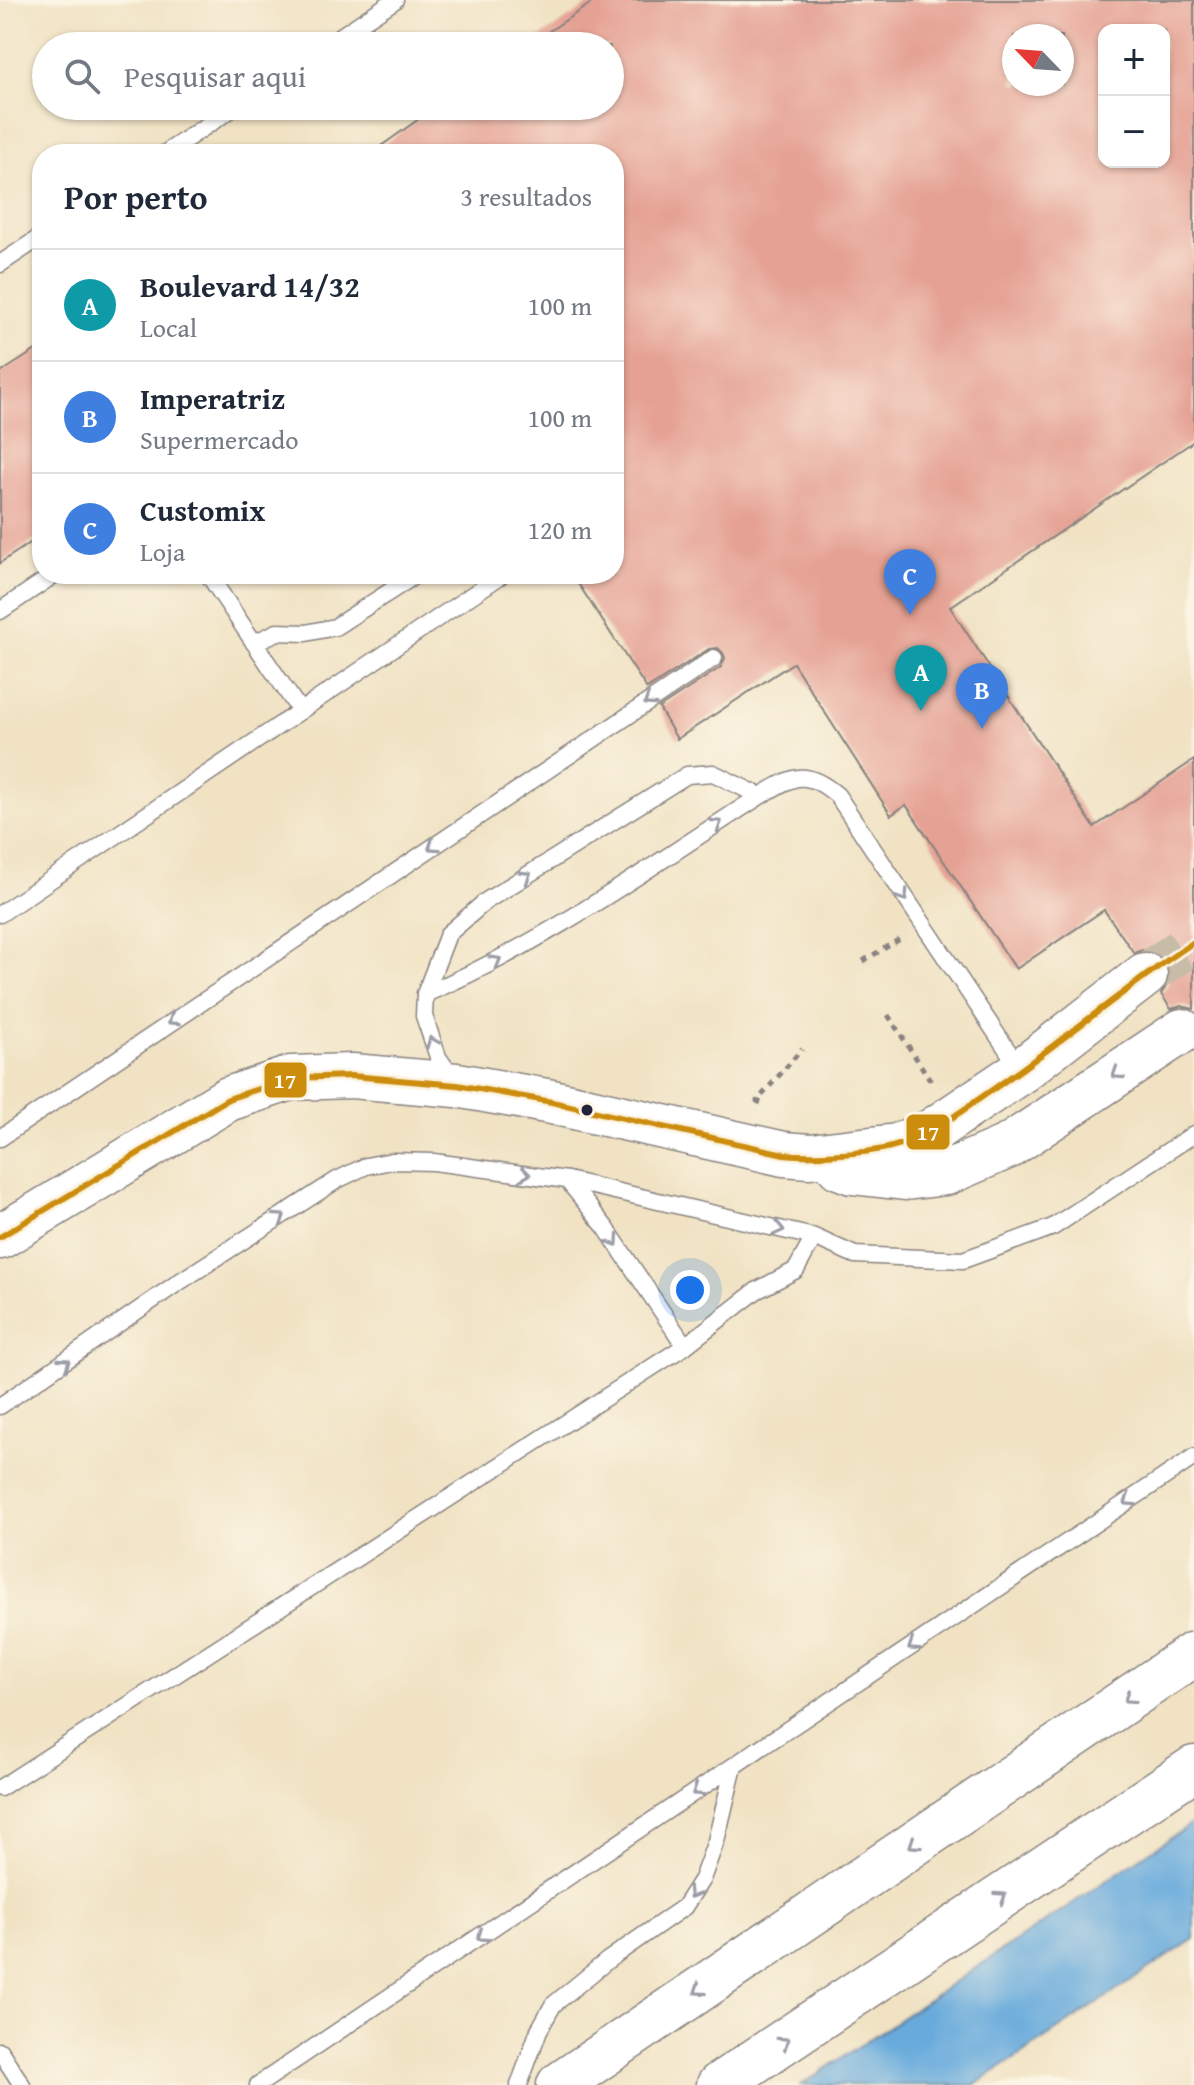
<!DOCTYPE html>
<html lang="pt">
<meta charset="utf-8">
<style>
:root{--surface:#fff;--page:#f6f6f7;--text:#1f2937;--muted:#747a83;--line:#e0e1e3;--accent:#1a73e8}
body{margin:0;font-family:"Gentium Book Plus",serif;background:var(--page);color:var(--text)}
.controls{position:absolute;right:24px;top:24px;display:grid;overflow:hidden;border-radius:16px;box-shadow:0 2px 6px #0004}
.controls button{width:72px;height:72px;display:grid;place-items:center;padding:0;border:0;border-bottom:2px solid var(--line);background:var(--surface);color:var(--text);font:40px sans-serif}
.compass{position:absolute;left:1002px;top:24px;width:72px;height:72px;border-radius:50%;background:var(--surface);box-shadow:0 2px 6px #0004;rotate:295deg}
.you{position:absolute;left:690px;top:1290px;width:28px;height:28px;margin:-20px;border:6px solid #fff;border-radius:50%;background:#1a73e8;box-shadow:0 0 0 12px #1a73e833}
.badge{display:grid;place-items:center;width:52px;height:52px;border-radius:50%;background:var(--accent);color:#fff;font-size:26px;font-weight:700}
.pin{position:absolute;translate:-50% -66px;filter:drop-shadow(0 2px 4px #0008)}
.pin::after{content:'';position:absolute;top:42px;width:28px;height:24px;background:inherit;clip-path:polygon(0 0,100% 0,50% 100%)}
.list{margin:0;padding:0;list-style:none}
h2{display:flex;justify-content:space-between;align-items:center;height:104px;margin:0;padding:0 32px;font-size:34px}
h2 small{font-size:26px;font-weight:400;color:var(--muted)}
.list li{display:grid;grid-template-columns:52px 1fr auto;gap:24px;align-items:center;box-sizing:border-box;height:112px;padding:0 32px;border-top:2px solid var(--line)}
.list b{display:block;font-size:30px;white-space:nowrap}
.list p{margin:0;font-size:26px;white-space:nowrap;color:var(--muted)}
.list em{font-size:26px;font-style:normal;color:var(--muted)}
.icon{flex:none;width:44px;height:44px;fill:none;stroke:currentColor;stroke-width:2;stroke-linecap:round;stroke-linejoin:round}
.map{position:relative;flex:none;width:1194px;height:2085px;overflow:hidden}
.search{position:absolute;background:var(--surface);box-shadow:0 2px 6px #0004;left:32px;top:32px;width:592px;height:88px;display:flex;align-items:center;gap:20px;box-sizing:border-box;padding:0 28px;border-radius:44px;color:var(--muted);font-size:30px}
.panel{position:absolute;background:var(--surface);box-shadow:0 2px 6px #0004;left:32px;top:144px;width:592px;height:440px;border-radius:32px}
.map>svg:first-child{display:block}
.water{fill:#67aadc;stroke:#44668c;stroke-width:2}
.building{fill:#e5a294;fill-rule:evenodd}
.lines{fill:none;stroke-linecap:round;stroke-linejoin:round}
.secondary-tunnel{stroke:#c7bca8;stroke-width:44;stroke-dasharray:44 22;stroke-linecap:butt}
.service-casing{stroke:#89827f;stroke-width:19}
.secondary-casing{stroke:#89827f;stroke-width:47}
.path{stroke:#89827f;stroke-width:5;stroke-dasharray:6 6;stroke-linecap:butt}
.service{stroke:#fff;stroke-width:16}
.secondary{stroke:#fff;stroke-width:44}
.bus-1-casing{stroke:#fcf5e5;stroke-width:12}
.bus-1{stroke:#cc8c0c;stroke-width:6}
.oneway{stroke:#9c9ca7}
.bus-dot{fill:#22223b;stroke:#fcf5e5;stroke-width:3}
.line-badge{stroke:#fcf5e5;stroke-width:3}
.badge-label{font-size:22px;text-anchor:middle;font-weight:bold;fill:#fff}
</style>
<div class="map">
<svg width="1194" height="2085" viewBox="0 0 1194 2085">
<rect width="100%" height="100%" fill="#fcf5e5"/>
<filter id="ink" filterUnits="userSpaceOnUse"><feTurbulence type="fractalNoise" baseFrequency=".0125" numOctaves="2"/><feDisplacementMap in="SourceGraphic" scale="16" xChannelSelector="R" yChannelSelector="G"/><feConvolveMatrix kernelMatrix="1 2 1 2 8 2 1 2 1" color-interpolation-filters="sRGB"/></filter>
<filter id="wash" filterUnits="userSpaceOnUse"><feTurbulence type="fractalNoise" baseFrequency=".006" numOctaves="4" result="noise"/><feDisplacementMap in="SourceGraphic" scale="32" xChannelSelector="R" yChannelSelector="G"/><feGaussianBlur stdDeviation="1.8" result="paint"/><feColorMatrix in="noise" values="0 0 0 0 0 0 0 0 0 0 0 0 0 0 0 0 0 1.4 0 .05"/><feComposite in="paint" operator="in"/></filter>
<g filter="url(#wash)">
<rect width="100%" height="100%" fill="#f0e2c3"/>
<path class="water" d="M1194 1822V1939L975 2085H801Z"/>
<g id="blocks">
<g class="building">
<path d="M596 0H1194V441L950 607 1094 827 1194 760V1009L1181 1006 1171 1009 1161 994 1168 984 1170 972 1165 960 1154 952 1142 950 1134 953 1104 910 1016 969 906 805 891 815 793 663 677 739 659 708 721 667 725 658 723 653 718 648 709 649 647 689 572 574H614V154H370L437 106H610V46H527ZM1104 30H1164V162H1104ZM1014 36H1062V84H1014Z"/>
<path d="M42 346V535L0 563V373Z"/>
</g>
</g>
</g>
<g filter="url(#ink)">
<use href="#blocks" fill-opacity="0" stroke="#89827f" stroke-width="2"/>
<g class="lines">
<path class="secondary-tunnel" d="M1145 975 1194 942"/>
<defs>
<g id="service">
<path d="M326 46 395 0"/>
<path d="M164 154 236 106"/>
<path d="M0 264 42 236"/>
<path d="M208 574 300 711"/>
<path d="M0 611 55 574"/>
<path d="M254 643 277 632 306 633 335 627 417 574"/>
<path d="M0 914 503 574"/>
<path d="M425 994C544 944 651 866 760 796 793 777 804 767 837 795L1020 1069"/>
<path d="M453 1079 438 1057 424 1016 425 994 448 934 486 901 687 775 713 773 760 796"/>
<path d="M0 1138 714 658"/>
<path d="M567 1180 606 1228 685 1346"/>
<path d="M0 1406 176 1284 337 1180 366 1166 392 1161 434 1162 567 1180 814 1237 855 1255 963 1260 1053 1227 1194 1134"/>
<path d="M0 1788 685 1346 756 1291 796 1270 814 1237"/>
<path d="M0 2051 22 2085"/>
<path d="M258 2085 1194 1457"/>
<path d="M519 2085 539 2030 553 2005 608 1960 684 1907 702 1879 716 1841 734 1766"/>
</g>
<g id="secondary">
<path d="M839 1167 852 1172 905 1178 946 1173 1009 1146 1182 1031"/>
<path d="M0 1237 228 1099 291 1078 352 1076 457 1085 552 1102 784 1154 810 1156 897 1146 932 1131 1021 1071 1145 975"/>
<path d="M559 2085 1194 1654"/>
<path d="M719 2085 1194 1768"/>
</g>
</defs>
<use href="#service" class="service-casing"/>
<use href="#secondary" class="secondary-casing"/>
<g class="path">
<path d="M863 961 900 939"/>
<path d="M888 1015 931 1081"/>
<path d="M761 1103 757 1101 802 1049"/>
</g>
<use href="#service" class="service"/>
<use href="#secondary" class="secondary"/>
<defs>
<path id="bus-1" d="M0 1237 228 1099 291 1078 352 1076 457 1085 552 1102 784 1154C812 1157 872 1154 898 1145 930 1135 956 1115 982 1097 1055 1048 1121 990 1194 942"/>
</defs>
<use href="#bus-1" class="bus-1-casing"/>
<use href="#bus-1" class="bus-1"/>
</g>
<defs><path id="oneway-chevron" d="M-2-3.5L2.5 0L-2 3.5" fill="none" stroke-width="1.6" stroke-linecap="round" stroke-linejoin="round" transform="scale(2)"/></defs>
<g class="oneway">
<use href="#oneway-chevron" transform="translate(649 701) rotate(146)"/>
<use href="#oneway-chevron" transform="translate(717 824) rotate(-33)"/>
<use href="#oneway-chevron" transform="translate(433 846) rotate(146)"/>
<use href="#oneway-chevron" transform="translate(526 876) rotate(-32)"/>
<use href="#oneway-chevron" transform="translate(903 896) rotate(57)"/>
<use href="#oneway-chevron" transform="translate(496 961) rotate(-30)"/>
<use href="#oneway-chevron" transform="translate(173 1020) rotate(146)"/>
<use href="#oneway-chevron" transform="translate(432 1042) rotate(-111)"/>
<use href="#oneway-chevron" transform="translate(1117 1074) rotate(147)"/>
<use href="#oneway-chevron" transform="translate(525 1174) rotate(8)"/>
<use href="#oneway-chevron" transform="translate(280 1218) rotate(-34)"/>
<use href="#oneway-chevron" transform="translate(779 1229) rotate(13)"/>
<use href="#oneway-chevron" transform="translate(614 1241) rotate(56)"/>
<use href="#oneway-chevron" transform="translate(65 1363) rotate(-34)"/>
<use href="#oneway-chevron" transform="translate(1129 1501) rotate(146)"/>
<use href="#oneway-chevron" transform="translate(913 1646) rotate(146)"/>
<use href="#oneway-chevron" transform="translate(1129 1698) rotate(146)"/>
<use href="#oneway-chevron" transform="translate(697 1791) rotate(146)"/>
<use href="#oneway-chevron" transform="translate(914 1844) rotate(146)"/>
<use href="#oneway-chevron" transform="translate(693 1893) rotate(123)"/>
<use href="#oneway-chevron" transform="translate(1001 1897) rotate(-34)"/>
<use href="#oneway-chevron" transform="translate(482 1936) rotate(146)"/>
<use href="#oneway-chevron" transform="translate(699 1990) rotate(146)"/>
<use href="#oneway-chevron" transform="translate(784 2042) rotate(-34)"/>
</g>
</g>
<circle class="bus-dot" cx="587" cy="1110" r="7"/>
<g class="line-badge">
<rect x="263" y="1061" width="45" height="38" rx="8" fill="#cc8c0c"/>
<rect x="905" y="1113" width="46" height="38" rx="8" fill="#cc8c0c"/>
</g>
<g class="badge-label">
<text x="285" y="1088">17</text>
<text x="928" y="1140">17</text>
</g>
</svg>
<div class="controls">
<button>+</button>
<button>−</button>
</div>
<svg class="compass" viewBox="-18 -18 36 36"><path d="M0-13l5 13h-10z" fill="#e53935"/><path d="M0 13l5-13h-10z" fill="#747a83"/></svg>
<div class="you"></div>
<div class="pin badge" style="left:921px;top:711px;background:#0f9aa8">A</div>
<div class="pin badge" style="left:982px;top:729px;background:#3f7fe0">B</div>
<div class="pin badge" style="left:910px;top:615px;background:#3f7fe0">C</div>
<div class="search"><svg class="icon" aria-label="search" viewBox="0 0 24 24"><circle cx="10" cy="10" r="6"/><path d="M15 15l6 6"/></svg>Pesquisar aqui</div>
<section class="panel">
<h2>Por perto<small>3 resultados</small></h2>
<ul class="list">
<li><span class="badge" style="background:#0f9aa8">A</span><div><b>Boulevard 14/32</b><p>Local</p></div><em>100 m</em></li>
<li><span class="badge" style="background:#3f7fe0">B</span><div><b>Imperatriz</b><p>Supermercado</p></div><em>100 m</em></li>
<li><span class="badge" style="background:#3f7fe0">C</span><div><b>Customix</b><p>Loja</p></div><em>120 m</em></li>
</ul>
</section>
</div>
